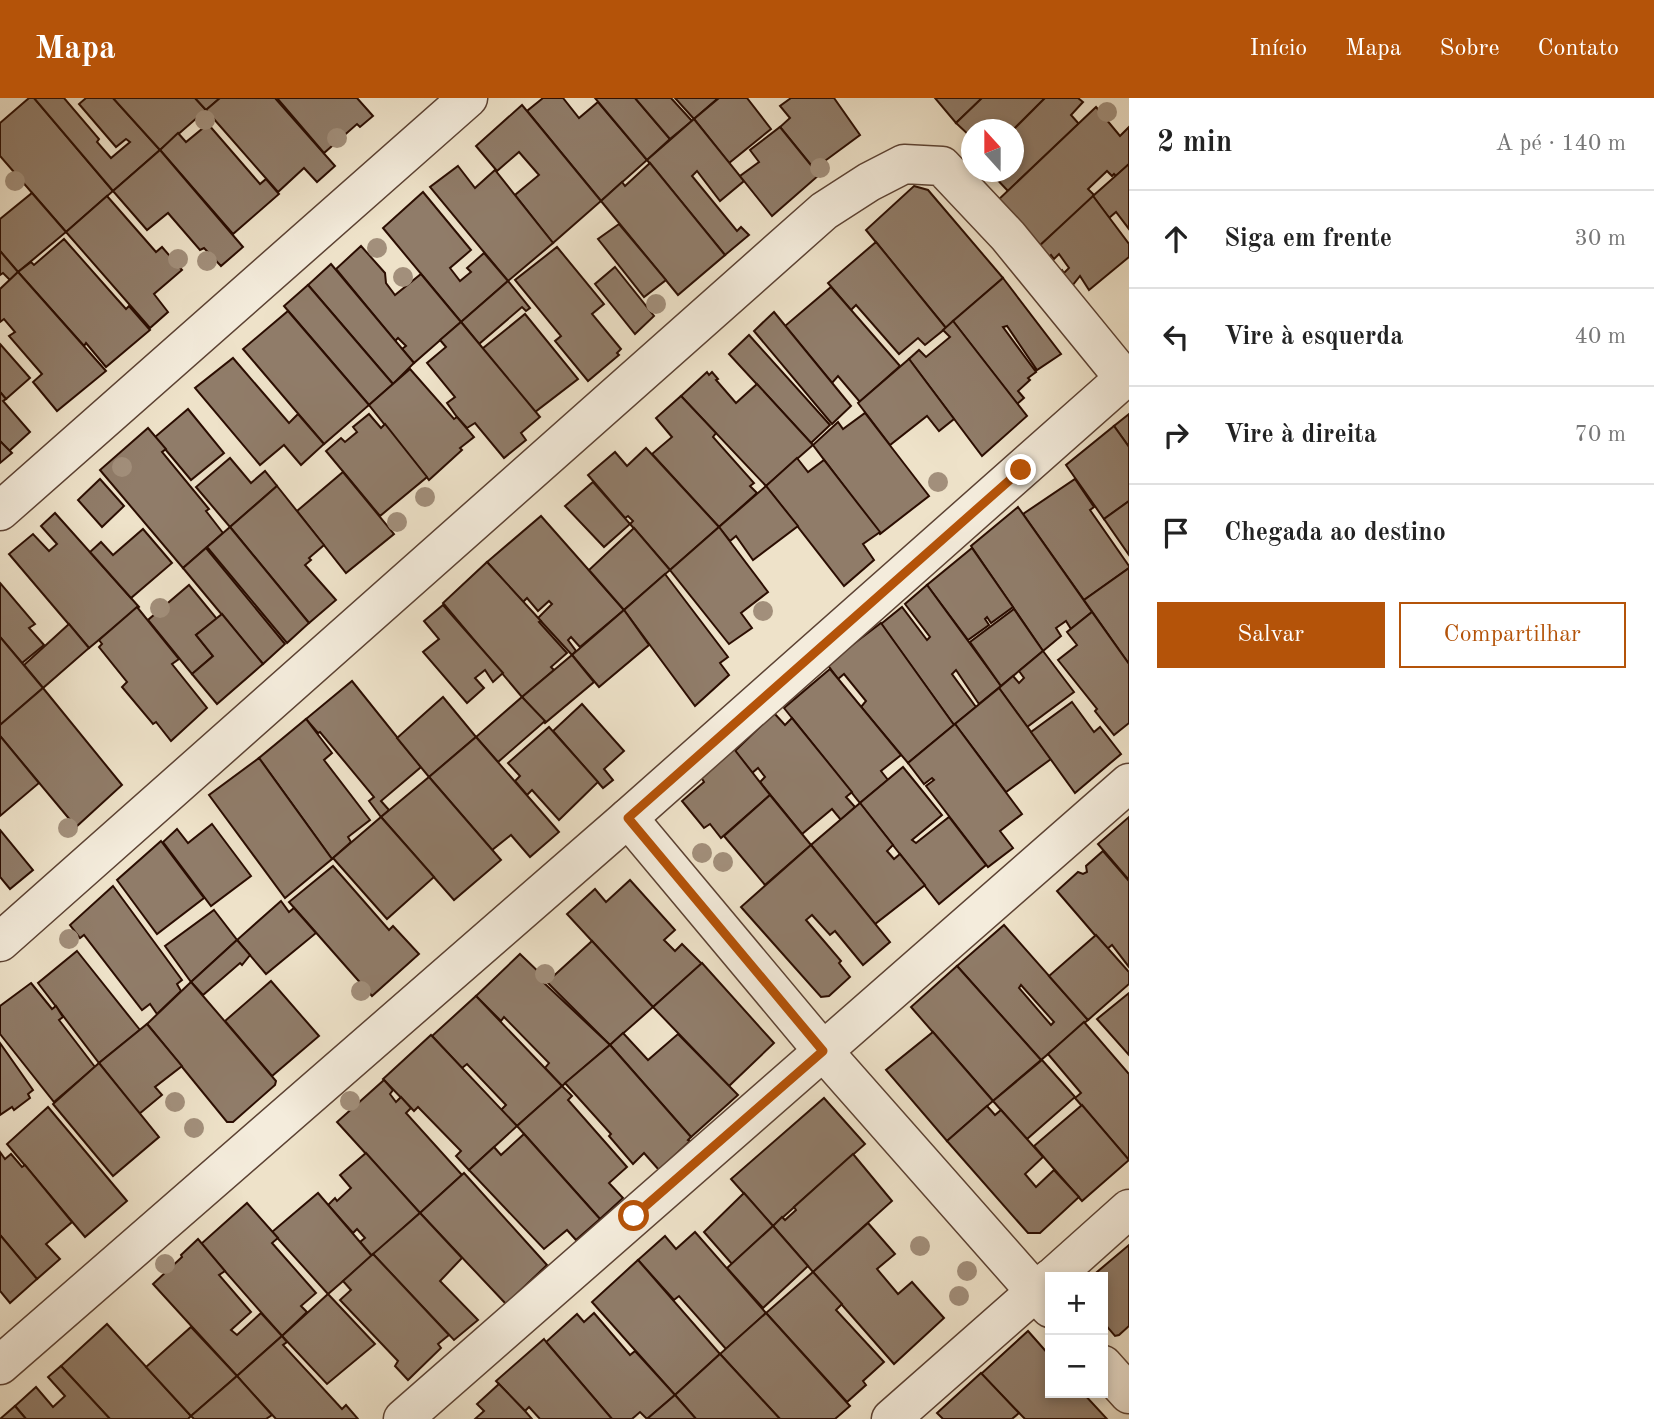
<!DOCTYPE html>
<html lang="pt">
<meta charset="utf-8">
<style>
:root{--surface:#fff;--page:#f2f2f2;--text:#222;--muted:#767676;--line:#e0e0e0;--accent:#b45309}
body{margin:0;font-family:"Old Standard TT",serif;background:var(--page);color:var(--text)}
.controls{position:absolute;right:21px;bottom:21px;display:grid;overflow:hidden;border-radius:0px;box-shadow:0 4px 10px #0003}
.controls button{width:63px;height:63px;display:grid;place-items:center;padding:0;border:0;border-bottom:2px solid var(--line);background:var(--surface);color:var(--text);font:35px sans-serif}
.compass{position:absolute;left:961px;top:21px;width:63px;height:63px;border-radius:50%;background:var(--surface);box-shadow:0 4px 10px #0003;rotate:339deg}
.stop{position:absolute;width:21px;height:21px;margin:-16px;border:5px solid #b45309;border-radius:50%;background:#fff}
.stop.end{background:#b45309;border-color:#fff;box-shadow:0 2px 7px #0008}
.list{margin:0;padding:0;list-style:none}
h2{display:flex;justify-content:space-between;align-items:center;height:91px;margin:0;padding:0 28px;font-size:30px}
h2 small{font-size:23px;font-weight:400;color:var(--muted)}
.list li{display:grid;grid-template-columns:46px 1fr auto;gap:21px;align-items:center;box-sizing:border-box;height:98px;padding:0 28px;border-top:2px solid var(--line)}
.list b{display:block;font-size:26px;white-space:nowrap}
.list em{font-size:23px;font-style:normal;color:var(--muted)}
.actions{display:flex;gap:14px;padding:21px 28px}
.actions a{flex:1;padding:16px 0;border:2px solid var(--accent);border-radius:0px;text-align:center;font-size:24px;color:var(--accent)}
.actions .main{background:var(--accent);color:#fff}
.icon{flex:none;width:38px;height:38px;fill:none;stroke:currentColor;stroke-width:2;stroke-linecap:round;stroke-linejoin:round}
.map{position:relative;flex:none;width:1129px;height:1321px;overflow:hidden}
header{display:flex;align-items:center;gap:42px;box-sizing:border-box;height:98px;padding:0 35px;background:var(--accent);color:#fff}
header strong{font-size:33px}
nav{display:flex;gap:38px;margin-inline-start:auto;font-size:24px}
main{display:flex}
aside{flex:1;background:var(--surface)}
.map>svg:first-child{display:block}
.building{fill:#907c69;stroke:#2b0d01;stroke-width:2;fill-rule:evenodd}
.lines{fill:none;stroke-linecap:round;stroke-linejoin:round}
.street-casing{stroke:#5c4233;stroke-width:41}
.street{stroke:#f4ecdc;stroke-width:38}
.tree{fill:#a28f7b}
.route{stroke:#b45309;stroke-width:9}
</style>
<header>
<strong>Mapa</strong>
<nav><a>Início</a><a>Mapa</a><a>Sobre</a><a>Contato</a></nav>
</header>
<main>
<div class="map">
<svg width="1129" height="1321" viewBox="0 0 1129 1321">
<rect width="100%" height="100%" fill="#eee2c9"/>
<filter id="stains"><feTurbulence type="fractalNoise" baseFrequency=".00286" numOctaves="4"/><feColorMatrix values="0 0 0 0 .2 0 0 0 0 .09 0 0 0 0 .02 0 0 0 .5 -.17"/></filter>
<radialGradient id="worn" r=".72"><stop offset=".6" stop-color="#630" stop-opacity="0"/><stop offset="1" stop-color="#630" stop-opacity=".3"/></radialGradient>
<g class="building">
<path d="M29 0H34L113 93 66 134 0 58V25Z"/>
<path d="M34 0H64L99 41 97 44 111 60 130 44 126 41 116 49 79 6 86 0H113L160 52 113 93Z"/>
<path d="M113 0H195L206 12 160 52Z"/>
<path d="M195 0H220L206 12Z"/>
<path d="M220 0H275L335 68 317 84 304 70 278 94 206 12Z"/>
<path d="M277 0H357L373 18 360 29 357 26 324 55Z"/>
<path d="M543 0H563L579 20 598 4 647 62 601 103 527 13Z"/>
<path d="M595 0H635L670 41 647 62Z"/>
<path d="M635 0H671L692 23 670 41Z"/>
<path d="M675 0H716L717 1 694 21Z"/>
<path d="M719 0H747L771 31 729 65 694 21Z"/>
<path d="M791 0H834L860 37 814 71 780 29 790 20 780 8Z"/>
<path d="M935 0H982L956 25Z"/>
<path d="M982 0H1045L1013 32H972V40L956 25Z"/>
<path d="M1045 0H1078L1083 4 1071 17 1079 26 1008 93 990 74H1014L1013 32Z"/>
<path d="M522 7 601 103 553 145 515 97 539 77 519 54 497 73 476 48Z"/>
<path d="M1096 9 1120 38 1129 29V66L1116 78 1114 76 1112 78 1107 73 1088 91 1095 98 1036 151 996 104Z"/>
<path d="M694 21 744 83 720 103 697 73 692 78 737 133 741 129 749 137 725 157 647 62Z"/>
<path d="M208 26 260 86 266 81 279 96 233 136 160 52 178 35 186 44Z"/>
<path d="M780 29 819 77 772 118 740 78 759 64 750 52Z"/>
<path d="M160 52 243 149 221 168 204 150 200 152 168 115 147 132 113 93Z"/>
<path d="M650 65 725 157 678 197 601 103 622 84 625 88Z"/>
<path d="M1129 66V131L1116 114 1109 120 1093 98Z"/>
<path d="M458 68 475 90 495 72 553 145 508 183 430 89Z"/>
<path d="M914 88 928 92 1003 180 946 230 866 132Z"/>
<path d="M423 94 471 152 450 170 460 183 471 174 467 170 484 155 508 183 461 224 383 130Z"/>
<path d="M32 95 66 134 18 174 0 153V121Z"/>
<path d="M107 98 156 154 162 149 182 172 154 196 168 214 150 230 66 134Z"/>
<path d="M1093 98 1129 146V159L1089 192 1080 178 1072 188 1057 175 1062 172 1064 175 1069 170 1059 156 1054 161 1051 157 1048 160 1036 151Z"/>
<path d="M619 126 666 182 644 199 598 141Z"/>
<path d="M64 141 117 201 126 211 129 208 150 232 106 269 86 245 84 248 18 174 31 164 34 167Z"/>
<path d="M876 144 946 230 925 247 918 240 899 256 856 207 851 212 828 185Z"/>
<path d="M361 148 385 175 386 185 395 197 421 176 461 224 414 265 402 251 406 248 398 240 395 243 336 171Z"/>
<path d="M557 149 604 206 592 216 621 251 617 255 619 257 588 283 555 243 561 238 515 182Z"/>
<path d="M0 153 18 174 10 182 3 175 0 177Z"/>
<path d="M331 166 414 265 393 286 308 187Z"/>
<path d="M615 169 654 218 635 236 595 186Z"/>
<path d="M18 174 106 273 57 313 33 284 42 276 9 238 15 234 4 221 0 224V191Z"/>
<path d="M1003 180 1061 256 1037 272 1007 228 1003 229 1036 274 1028 280 1030 282 1018 293 1024 300 1017 306 953 223Z"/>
<path d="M508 183 530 210 526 213 522 209 479 246 461 224Z"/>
<path d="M308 187 393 286 369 307 284 208Z"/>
<path d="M831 189 900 268 860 304 838 278 832 285 785 228Z"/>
<path d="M288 213 369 307 324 346 243 251Z"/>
<path d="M774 214 851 308 832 326 754 233Z"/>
<path d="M525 216 578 281 535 314 482 251Z"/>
<path d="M953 223 1027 318 982 358 909 261 919 252 926 259 950 239 943 232Z"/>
<path d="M461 224 540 319 521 335 526 342 504 360 475 325 467 330 457 319 447 305 455 299 427 265 446 249 440 242Z"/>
<path d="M749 237 830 327 811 345 729 256Z"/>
<path d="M0 246 30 280 6 301 0 294Z"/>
<path d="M233 260 289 325 298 316 324 346 301 367 284 347 260 367 195 290Z"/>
<path d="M909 261 954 321 939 333 927 318 890 347 858 305Z"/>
<path d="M410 271 454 321 457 319 474 339 460 350 462 352 429 382 369 307Z"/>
<path d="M707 274 709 277 712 274 718 281 716 282 736 305 757 286 813 347 766 388 681 298Z"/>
<path d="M0 294 6 301 3 303 30 334 9 353 0 343Z"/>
<path d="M681 298 716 335 713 339 754 385 750 388 757 395 719 429 652 356 672 339 656 320Z"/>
<path d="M188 311 224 355 191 382 155 339Z"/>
<path d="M865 315 929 398 880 436 813 347 838 324 843 331Z"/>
<path d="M369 316 381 330 385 326 427 379 380 418 326 353 341 340 345 344 357 334 353 329Z"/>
<path d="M1129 316V349L1114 328Z"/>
<path d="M1114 328 1129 349V403L1104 421 1066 367Z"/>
<path d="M148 330 166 351 162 354 209 411 206 413 223 435 183 470 100 372Z"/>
<path d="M0 343 12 355 0 365Z"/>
<path d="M646 350 719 429 670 472 630 426 633 423 628 418 625 420 588 377 615 354 627 368Z"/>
<path d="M230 360 251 385 265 373 277 388 230 429 196 389Z"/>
<path d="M797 360 808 374 824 362 880 434 863 446 874 462 844 488 766 388Z"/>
<path d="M343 374 394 436 346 475 297 413Z"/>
<path d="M100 381 124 408 102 429 78 402Z"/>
<path d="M1075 381 1094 409 1090 412 1129 468V470L1084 502 1023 416Z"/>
<path d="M593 384 630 426 604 449 565 408Z"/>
<path d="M277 388 324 447 309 460 311 462 305 467 336 502 309 525 230 429Z"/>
<path d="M766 388 798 428 753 462 736 438 730 443 719 429Z"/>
<path d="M1129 403V457L1104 421Z"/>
<path d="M1018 409 1092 514 1071 531 1066 523 1056 530 1061 538 1043 553 971 448Z"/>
<path d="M55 415 139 509 89 550 9 456 33 436 49 453 57 446 41 428Z"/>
<path d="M541 418 624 512 580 549 571 539 568 542 576 553 572 557 538 520 552 506 549 503 538 513 527 500 523 504 487 464Z"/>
<path d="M230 429 309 525 287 545 207 449Z"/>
<path d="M719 429 768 494 741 515 752 530 729 546 670 472Z"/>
<path d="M634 430 670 472 624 512 589 472Z"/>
<path d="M143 431 172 465 131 500 90 454 101 444 113 457Z"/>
<path d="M206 450 285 546 263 566 183 470Z"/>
<path d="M972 450 1013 509 991 525 987 519 985 521 989 527 968 542 927 487Z"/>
<path d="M487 464 541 523 539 524 567 555 551 569 554 572 522 599 443 505Z"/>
<path d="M1129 470V566L1084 502Z"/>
<path d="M665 476 728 559 720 565 729 577 695 608 624 512Z"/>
<path d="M0 485 35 526 29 530 44 547 22 565 0 539Z"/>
<path d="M189 487 217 521 196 537 213 558 192 576 148 522Z"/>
<path d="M927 487 1001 588 979 606 956 572 952 576 976 609 954 627 881 526 902 509 927 542 930 539 905 506Z"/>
<path d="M443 507 503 575 493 584 485 572 475 580 484 590 467 605 423 554 439 541 424 523Z"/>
<path d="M137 509 179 561 172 566 207 610 171 643 156 624 153 626 122 589 127 584 99 549 102 546 99 542Z"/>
<path d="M1014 511 1043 553 1001 588 970 544Z"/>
<path d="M624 512 649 547 599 589 572 557Z"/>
<path d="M1092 514 1129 566V625L1114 637 1095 613 1097 611 1058 562 1077 547 1067 534Z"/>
<path d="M222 516 263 566 217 606 192 576 213 558 196 537Z"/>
<path d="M881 525 954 627 908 665 861 609 866 603 844 576 838 581 827 566Z"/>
<path d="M69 526 89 550 43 590 24 567Z"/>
<path d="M0 539 43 590 0 627Z"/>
<path d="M1043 553 1074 594 1027 629 999 590 1013 578 1019 585 1024 580 1019 573Z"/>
<path d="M572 557 594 584 545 625 522 599Z"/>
<path d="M830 571 901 657 881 673 888 682 860 705 784 610Z"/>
<path d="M352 583 421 669 381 703 389 712 381 719 369 703 374 699 320 634 318 635 306 621Z"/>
<path d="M43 590 122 687 76 729 0 638V627Z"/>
<path d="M999 590 1051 661 1006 694 955 626Z"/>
<path d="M443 599 476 639 429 679 397 640Z"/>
<path d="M522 599 545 623 498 664 476 639Z"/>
<path d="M1072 604 1094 634 1100 629 1121 656 1075 695 1031 634Z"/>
<path d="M582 606 624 653 604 671 613 682 603 690 553 633Z"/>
<path d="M774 615 785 627 792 620 852 694 846 699 855 709 841 722 832 711 802 736 760 684 765 679 758 670 752 675 735 653Z"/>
<path d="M306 621 332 655 324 662 370 722 348 739 351 744 332 761 259 660Z"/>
<path d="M955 626 1022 716 1000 733 1013 750 988 769 926 688 934 682 932 680 924 686 908 665Z"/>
<path d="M549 629 598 684 559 722 532 692 527 697 515 683 520 678 508 665Z"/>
<path d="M0 638 39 685 0 718Z"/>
<path d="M476 639 559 734 530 759 511 737 492 752 429 679Z"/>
<path d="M734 651 770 697 721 740 710 726 704 730 682 703 704 684 701 679Z"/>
<path d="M259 660 332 761 285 800 209 697Z"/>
<path d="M903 669 942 717 912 742 916 745 949 719 986 767 939 806 860 705Z"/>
<path d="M429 679 501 762 454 802 381 719Z"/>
<path d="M770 697 811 747 765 787 724 738Z"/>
<path d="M860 705 893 747 887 753 894 761 900 756 925 787 875 826 811 747Z"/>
<path d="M381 719 434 779 387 821 333 760Z"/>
<path d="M1129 719V782L1098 746Z"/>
<path d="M212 726 251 778 211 808 163 744 177 731 188 745Z"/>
<path d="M0 732 33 772 10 791 0 779Z"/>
<path d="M161 743 204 800 157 836 117 782Z"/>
<path d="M811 747 890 844 863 867 835 833 830 837 812 817 806 822 841 863 839 865 850 879 829 898 821 899 741 809Z"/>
<path d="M1103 753 1129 783V869L1112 847 1107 851 1057 793 1078 774 1083 776 1087 774 1086 768Z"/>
<path d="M333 768 389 832 393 828 419 856 372 898 289 804Z"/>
<path d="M630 782 675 832 664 842 675 853 682 846 702 866 653 909 567 816 595 791 606 804Z"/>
<path d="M113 788 182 882 177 886 181 893 157 916 150 906 142 912 84 837 80 840 70 827Z"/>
<path d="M281 803 289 814 294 810 316 835 266 876 237 842Z"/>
<path d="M214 812 237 842 191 884 165 848Z"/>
<path d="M1004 827 1088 922 1041 962 957 868ZM1021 887 1054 924 1051 927 1019 890Z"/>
<path d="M1096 837 1129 874V886L1088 922 1049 878Z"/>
<path d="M237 842 250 857 242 867 240 865 203 897 191 884Z"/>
<path d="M592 843 653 909 610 947 547 884Z"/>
<path d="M77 853 140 932 99 965 38 885Z"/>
<path d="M520 856 547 882 544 885 610 947 562 988 545 970 549 965 504 919 501 923 476 898Z"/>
<path d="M702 865 774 945 729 988 653 909Z"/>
<path d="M957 868 1041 962 993 1003 911 909Z"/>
<path d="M271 883 319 938 272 978 225 923Z"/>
<path d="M191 884 276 983 275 987 233 1024H227L147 926Z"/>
<path d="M31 885 52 911 56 908 63 919 59 922 95 969 54 1004 0 936V908Z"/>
<path d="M1129 895V957L1097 921Z"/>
<path d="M476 898 562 988 517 1028 501 1012 506 1007 467 966 462 970 432 938Z"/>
<path d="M1084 924 1129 976V1062L1075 1000 1081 995 1048 956Z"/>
<path d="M147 926 182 968 155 989 162 997 139 1016 99 965Z"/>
<path d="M933 934 993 1003 947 1043 886 972Z"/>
<path d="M623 935 648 962 678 936 738 997 691 1039 610 947Z"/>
<path d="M431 937 517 1028 469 1072 456 1058 461 1053 418 1009 414 1013 383 981Z"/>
<path d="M0 945 33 992 28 996 30 1000 14 1012 12 1009 0 1017Z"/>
<path d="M610 947 691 1039 688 1042 690 1043 659 1072 644 1055 633 1066 609 1038 611 1036 565 985Z"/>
<path d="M1042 962 1075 999 1027 1041 993 1003Z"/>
<path d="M99 965 159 1039 113 1078 53 1006Z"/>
<path d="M384 982 393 992 390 996 396 1004 401 999 411 1010 406 1015 462 1077 420 1115 337 1024Z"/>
<path d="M562 988 572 998 568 1002 627 1069 609 1085 623 1100 600 1121 517 1028Z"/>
<path d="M824 1000 865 1046 773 1128 731 1081Z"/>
<path d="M1082 1007 1129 1062 1082 1103 1034 1048Z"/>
<path d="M987 1008 995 1017 1001 1012 1043 1059 1025 1076 1036 1089 1054 1072 1079 1099 1040 1135H1028L947 1043Z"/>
<path d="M48 1009 127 1103 85 1139 7 1046Z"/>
<path d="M524 1036 600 1121 576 1142 567 1132 544 1151 469 1072 494 1049 501 1057Z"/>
<path d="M0 1054 5 1061 11 1056 22 1069 25 1067 72 1124 46 1146 60 1161 37 1181 0 1137Z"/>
<path d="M366 1055 420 1115 372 1158 360 1144 365 1140 357 1131 353 1135 328 1107 335 1100 337 1103 351 1090 340 1077Z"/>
<path d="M853 1056 892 1103 813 1174 773 1128 782 1119 785 1122 796 1112 794 1109Z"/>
<path d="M464 1075 547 1167 506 1206 420 1115Z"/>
<path d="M318 1095 372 1158 328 1196 272 1134Z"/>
<path d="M744 1095 773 1128 732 1166 704 1134Z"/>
<path d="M247 1105 278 1140 272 1145 316 1195 301 1208 307 1214 282 1238 201 1146Z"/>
<path d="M420 1115 462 1160 440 1183 478 1222 454 1242 373 1156Z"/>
<path d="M868 1125 895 1156 877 1171 898 1196 912 1184 944 1220 894 1266 813 1174Z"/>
<path d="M773 1128 808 1168 763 1210 727 1170Z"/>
<path d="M695 1134 766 1215 726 1251 679 1198 674 1202 638 1162 665 1138 676 1151Z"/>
<path d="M0 1137 37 1181 10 1205 0 1193Z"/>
<path d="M198 1141 225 1173 219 1177 251 1214 231 1232 237 1237 261 1215 282 1238 237 1278 153 1186 182 1159 181 1157Z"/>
<path d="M1129 1147V1228L1119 1237 1115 1238 1103 1224V1179H1091Z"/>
<path d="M373 1156 449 1237 438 1246 441 1250 408 1282 395 1268 398 1263 340 1202 351 1192 343 1183Z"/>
<path d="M638 1162 720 1256 675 1297 592 1204Z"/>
<path d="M813 1174 842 1206 836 1212 884 1264 863 1283 866 1287 847 1304 766 1215Z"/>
<path d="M328 1196 375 1246 327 1286 282 1238Z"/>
<path d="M594 1215 630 1257 635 1253 675 1297 647 1321 640 1314 632 1321H612L546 1244 577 1216 584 1224Z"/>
<path d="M766 1215 850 1308 835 1321H780L720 1256Z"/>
<path d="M107 1226 191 1318 188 1321H110L61 1268Z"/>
<path d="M191 1229 237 1278 191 1318 146 1269Z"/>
<path d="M1028 1233 1050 1258V1295H1083L1107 1321H1025L981 1276Z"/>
<path d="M282 1238 287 1244 283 1247 342 1311 346 1307 358 1321H276L242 1284 237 1278Z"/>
<path d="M544 1241 547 1245 612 1321H540L529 1309 525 1313 496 1283Z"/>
<path d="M720 1256 780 1321H696L675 1297Z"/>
<path d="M61 1268 110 1321H26L15 1308 36 1289 53 1309 65 1298 48 1279Z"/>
<path d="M981 1275 1019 1315 1012 1321H943L937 1315Z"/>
<path d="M237 1278 272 1317 266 1321H194L191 1318Z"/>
<path d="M499 1286 525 1313 532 1321H475L484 1313 477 1306Z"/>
<path d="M675 1297 696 1321H647Z"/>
<path d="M15 1308 26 1321H0Z"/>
</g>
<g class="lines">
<defs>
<g id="street">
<path d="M0 413 468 0"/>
<path d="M628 720 823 953 1050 1210"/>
<path d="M0 844 824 113 869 84 904 66 942 68 1008 138 1124 280"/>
<path d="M1053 1179 1129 1111"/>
<path d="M0 1267 628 720 1129 276"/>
<path d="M1103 1267 1129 1296"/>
<path d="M403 1321 1129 685"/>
<path d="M891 1321 1050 1181"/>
</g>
</defs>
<use href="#street" class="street-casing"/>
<use href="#street" class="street"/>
</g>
<g class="tree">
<circle cx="1107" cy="14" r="10"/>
<circle cx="205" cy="22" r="10"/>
<circle cx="337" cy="40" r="10"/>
<circle cx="820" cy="70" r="10"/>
<circle cx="15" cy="83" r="10"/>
<circle cx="377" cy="150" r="10"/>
<circle cx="178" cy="161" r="10"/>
<circle cx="207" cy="163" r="10"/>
<circle cx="403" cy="179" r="10"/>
<circle cx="656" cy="206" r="10"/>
<circle cx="122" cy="369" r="10"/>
<circle cx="938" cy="384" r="10"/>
<circle cx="425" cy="399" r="10"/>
<circle cx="397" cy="424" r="10"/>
<circle cx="160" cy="510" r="10"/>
<circle cx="763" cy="513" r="10"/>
<circle cx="68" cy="730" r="10"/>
<circle cx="702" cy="755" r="10"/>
<circle cx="723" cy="764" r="10"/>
<circle cx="69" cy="841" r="10"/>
<circle cx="545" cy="876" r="10"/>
<circle cx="361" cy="893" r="10"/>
<circle cx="350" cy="1003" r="10"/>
<circle cx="175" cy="1004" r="10"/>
<circle cx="194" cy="1030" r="10"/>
<circle cx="920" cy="1148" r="10"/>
<circle cx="165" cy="1166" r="10"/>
<circle cx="967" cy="1173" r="10"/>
<circle cx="959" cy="1198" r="10"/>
</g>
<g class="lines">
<path class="route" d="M634 1118 823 953 628 720 1021 372"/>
</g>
<rect width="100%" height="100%" filter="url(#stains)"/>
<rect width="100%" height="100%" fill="url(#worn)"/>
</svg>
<div class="controls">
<button>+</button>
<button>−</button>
</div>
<svg class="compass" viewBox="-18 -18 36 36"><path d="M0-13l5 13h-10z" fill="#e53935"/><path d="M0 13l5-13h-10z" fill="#767676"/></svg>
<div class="stop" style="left:634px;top:1118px"></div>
<div class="stop end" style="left:1021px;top:372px"></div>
</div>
<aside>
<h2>2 min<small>A pé · 140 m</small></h2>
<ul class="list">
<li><svg class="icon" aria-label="ahead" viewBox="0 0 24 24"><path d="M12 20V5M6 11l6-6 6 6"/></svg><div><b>Siga em frente</b></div><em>30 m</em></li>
<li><svg class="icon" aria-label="left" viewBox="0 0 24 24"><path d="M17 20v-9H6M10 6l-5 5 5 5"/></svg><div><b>Vire à esquerda</b></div><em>40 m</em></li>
<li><svg class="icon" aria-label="right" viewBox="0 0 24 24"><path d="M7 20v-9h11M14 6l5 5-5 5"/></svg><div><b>Vire à direita</b></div><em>70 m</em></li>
<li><svg class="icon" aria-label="arrive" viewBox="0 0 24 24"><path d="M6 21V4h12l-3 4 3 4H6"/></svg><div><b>Chegada ao destino</b></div></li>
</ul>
<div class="actions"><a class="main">Salvar</a><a>Compartilhar</a></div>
</aside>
</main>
